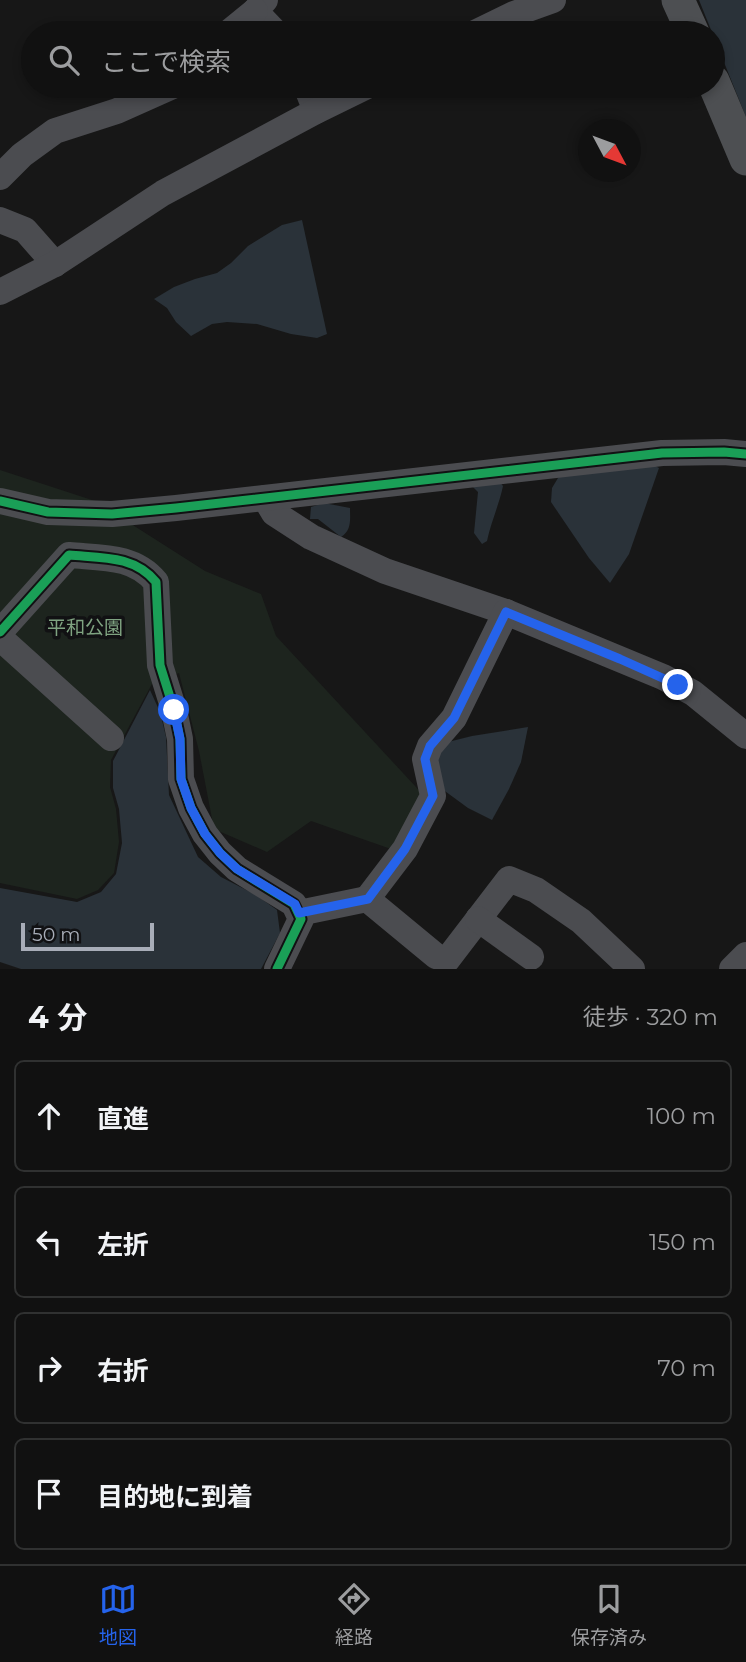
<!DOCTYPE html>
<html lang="ja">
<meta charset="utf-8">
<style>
:root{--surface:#111;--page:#1a1a1a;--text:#f1f3f6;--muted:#9c9d9f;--line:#303131;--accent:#2563eb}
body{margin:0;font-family:Montserrat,"Noto Sans JP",sans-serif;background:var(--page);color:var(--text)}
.compass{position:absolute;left:578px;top:119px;width:63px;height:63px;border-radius:50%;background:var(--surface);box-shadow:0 4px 10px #0003;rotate:131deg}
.scale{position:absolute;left:21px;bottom:18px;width:133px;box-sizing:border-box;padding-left:7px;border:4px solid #a8adb8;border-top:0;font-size:19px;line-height:24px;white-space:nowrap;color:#a8adb8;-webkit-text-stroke:5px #111113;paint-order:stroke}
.stop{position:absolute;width:21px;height:21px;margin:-16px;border:5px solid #2563eb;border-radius:50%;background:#fff}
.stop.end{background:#2563eb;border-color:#fff;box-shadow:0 2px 7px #0008}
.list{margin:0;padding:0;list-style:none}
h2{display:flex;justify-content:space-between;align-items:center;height:91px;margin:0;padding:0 28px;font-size:30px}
h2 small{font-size:23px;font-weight:400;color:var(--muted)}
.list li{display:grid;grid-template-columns:46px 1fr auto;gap:21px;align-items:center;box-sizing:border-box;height:112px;margin:0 14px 14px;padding:0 14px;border:2px solid var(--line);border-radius:10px}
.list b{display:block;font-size:26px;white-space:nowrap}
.list em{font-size:23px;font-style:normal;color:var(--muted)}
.icon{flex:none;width:38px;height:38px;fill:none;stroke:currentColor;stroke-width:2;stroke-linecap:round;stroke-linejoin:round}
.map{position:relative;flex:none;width:746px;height:969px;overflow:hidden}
.search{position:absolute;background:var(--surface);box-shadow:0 4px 10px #0003;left:21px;right:21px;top:21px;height:77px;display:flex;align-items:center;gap:18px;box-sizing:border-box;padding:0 24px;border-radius:38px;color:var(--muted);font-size:26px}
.sheet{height:595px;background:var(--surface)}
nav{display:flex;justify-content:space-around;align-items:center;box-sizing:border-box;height:98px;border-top:2px solid var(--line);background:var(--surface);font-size:19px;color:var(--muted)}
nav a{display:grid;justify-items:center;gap:4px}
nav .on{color:var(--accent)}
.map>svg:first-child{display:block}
.green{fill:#1d241e}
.water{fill:#2a3239}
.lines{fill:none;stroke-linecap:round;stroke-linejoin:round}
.minor{stroke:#4b4c50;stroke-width:26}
.major{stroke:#4d4f52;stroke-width:33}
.cycleway-casing{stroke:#111113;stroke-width:13}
.cycleway{stroke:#1a9f57;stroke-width:9}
.route{stroke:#2563eb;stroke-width:9}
.labels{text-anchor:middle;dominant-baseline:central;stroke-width:7;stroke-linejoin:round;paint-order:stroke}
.park-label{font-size:19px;fill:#7fa381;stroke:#111113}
</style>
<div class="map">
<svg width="746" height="969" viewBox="0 0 746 969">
<rect width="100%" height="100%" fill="#171717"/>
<path class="green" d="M0 470 95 501 205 571 261 594 276 636 428 800 391 849 311 821 267 852 214 829 199 751 179 673 153 682 111 760 110 787 116 809 119 842 114 873 98 890 77 899 0 883Z"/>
<g class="water">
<path d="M699 0H746V117Z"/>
<path d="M302 220 327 334 317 338 291 334 257 324 227 322 212 324 191 336 176 322 167 308 154 299 174 287 195 279 217 273 231 263 248 246 282 225Z"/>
<path d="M645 461 659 468 629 554 610 583 589 558 551 502 552 488 558 478 565 472Z"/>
<path d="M498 480 503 486C499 505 491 522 487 541L482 544 474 533 478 492 472 486Z"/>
<path d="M324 503 350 508C350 519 352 530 341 537L318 519H310L311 507Z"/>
<path d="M150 690 160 712 166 737 169 795 198 857 221 877 256 895 277 910 280 933 261 969H21L0 962V888L77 902 101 892 116 874 122 843 119 809 113 788V761Z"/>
<path d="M528 727 521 762 509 789 492 820 468 808 438 786 434 753 440 744 472 736Z"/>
</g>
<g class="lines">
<g class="minor">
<path d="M265 0 255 11 276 33"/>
<path d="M228 33 255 11"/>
<path d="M475 33 514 14 553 0"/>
<path d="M306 86 316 111"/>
<path d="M0 177 22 155 55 131 117 111 173 86"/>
<path d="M0 220 25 230 55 264"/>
<path d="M0 292 55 264 163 193 316 111 367 86"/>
<path d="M265 498 274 513 311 537 385 571 506 612 663 677 693 693 746 736"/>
<path d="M0 501 48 512 112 514 176 508 662 453 724 452 746 454"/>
<path d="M0 632 69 555C101 558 134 555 156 582L160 665 174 710 180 739 181 779 191 808 205 834 220 853 237 869 294 904 301 919 277 969"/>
<path d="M0 638 111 738"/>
<path d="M367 899 405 849 433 796 425 759 430 746 454 718 506 612"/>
<path d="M299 913 367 899 436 956 447 960 509 879 536 890 581 921 632 969"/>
<path d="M478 919 531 957"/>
<path d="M732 969 746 955"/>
</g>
<g class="major">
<path d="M678 0 693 33"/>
<path d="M713 81 746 159"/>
</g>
<defs>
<g id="cycleway">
<path d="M0 501 48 512 112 514 176 508 662 453 724 452 746 454"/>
<path d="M0 632 69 555C101 558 134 555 156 582L160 665 174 710 180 739 181 779 191 808 205 834 220 853 237 869 294 904 301 919 277 969"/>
</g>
</defs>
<use href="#cycleway" class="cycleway-casing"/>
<use href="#cycleway" class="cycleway"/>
</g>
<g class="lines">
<path class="route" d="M174 710 180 739 181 779 191 808 205 834 220 853 237 869 295 904 299 913 368 899 405 849 433 796 425 759 430 746 454 718 506 612 620 659 678 685"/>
</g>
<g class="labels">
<g class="park-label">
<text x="85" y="627">平和公園</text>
</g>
</g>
</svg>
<svg class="compass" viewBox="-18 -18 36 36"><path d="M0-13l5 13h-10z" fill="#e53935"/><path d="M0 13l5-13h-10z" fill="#9c9d9f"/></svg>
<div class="scale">50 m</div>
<div class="stop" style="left:174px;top:710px"></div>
<div class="stop end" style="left:678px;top:685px"></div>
<div class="search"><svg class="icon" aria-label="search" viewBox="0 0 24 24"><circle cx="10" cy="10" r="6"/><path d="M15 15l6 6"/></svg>ここで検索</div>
</div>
<section class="sheet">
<h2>4 分<small>徒歩 · 320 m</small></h2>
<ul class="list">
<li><svg class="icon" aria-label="ahead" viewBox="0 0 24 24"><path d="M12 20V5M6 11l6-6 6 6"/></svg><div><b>直進</b></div><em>100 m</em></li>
<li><svg class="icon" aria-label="left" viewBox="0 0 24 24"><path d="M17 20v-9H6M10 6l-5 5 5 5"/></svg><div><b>左折</b></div><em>150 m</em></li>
<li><svg class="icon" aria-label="right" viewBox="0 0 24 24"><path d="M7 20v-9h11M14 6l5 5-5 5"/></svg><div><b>右折</b></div><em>70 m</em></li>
<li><svg class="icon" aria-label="arrive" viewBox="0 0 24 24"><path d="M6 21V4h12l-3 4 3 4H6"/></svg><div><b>目的地に到着</b></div></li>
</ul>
</section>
<nav>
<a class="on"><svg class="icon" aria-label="map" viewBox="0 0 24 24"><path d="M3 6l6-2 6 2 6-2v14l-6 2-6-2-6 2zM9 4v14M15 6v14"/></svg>地図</a>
<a><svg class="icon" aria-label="directions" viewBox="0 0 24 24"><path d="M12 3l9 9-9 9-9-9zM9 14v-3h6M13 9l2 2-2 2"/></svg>経路</a>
<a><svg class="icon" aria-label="saved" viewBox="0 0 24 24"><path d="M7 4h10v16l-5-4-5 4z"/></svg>保存済み</a>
</nav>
